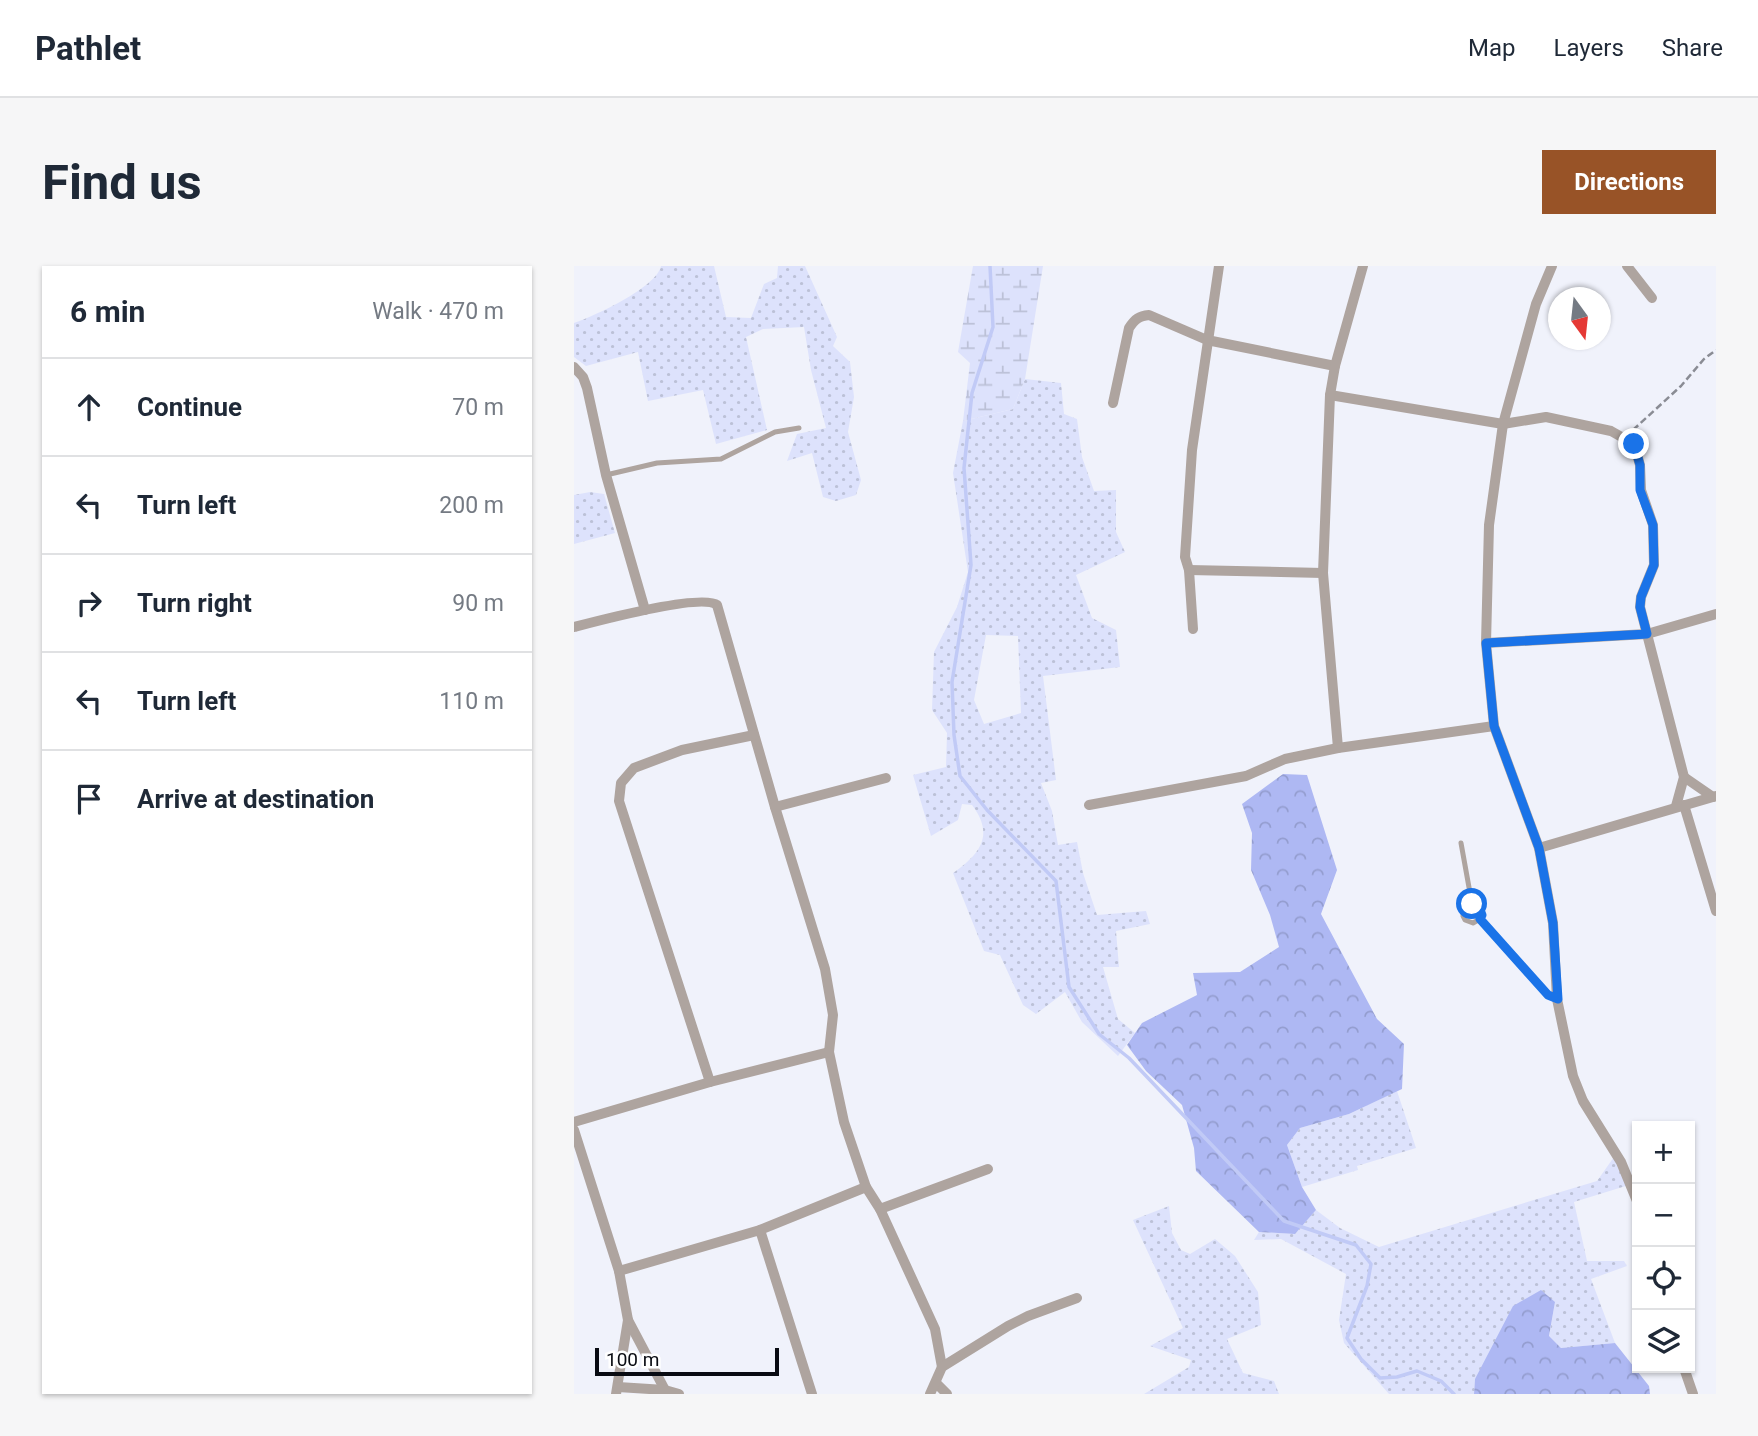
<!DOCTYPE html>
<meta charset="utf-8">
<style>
:root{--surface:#fff;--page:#f6f6f7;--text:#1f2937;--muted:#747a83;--line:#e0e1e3;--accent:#985327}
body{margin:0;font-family:Roboto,sans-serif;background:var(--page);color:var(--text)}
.controls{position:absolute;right:21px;bottom:21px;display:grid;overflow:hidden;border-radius:0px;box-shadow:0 2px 5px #0004}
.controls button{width:63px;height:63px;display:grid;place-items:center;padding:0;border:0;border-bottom:2px solid var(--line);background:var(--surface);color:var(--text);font:35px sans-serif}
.compass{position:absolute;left:974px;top:21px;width:63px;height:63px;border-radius:50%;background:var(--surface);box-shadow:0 2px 5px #0004;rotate:165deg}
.scale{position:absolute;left:21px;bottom:18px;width:184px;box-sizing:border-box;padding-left:7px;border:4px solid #090b12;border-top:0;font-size:19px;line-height:24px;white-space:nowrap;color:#090b12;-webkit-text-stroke:5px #fff;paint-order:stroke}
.stop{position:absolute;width:21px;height:21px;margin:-16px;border:5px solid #1a73e8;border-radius:50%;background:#fff}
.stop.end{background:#1a73e8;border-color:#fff;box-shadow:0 2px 7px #0008}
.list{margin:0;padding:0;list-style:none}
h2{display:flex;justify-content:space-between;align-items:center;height:91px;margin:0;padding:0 28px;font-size:30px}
h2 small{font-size:23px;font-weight:400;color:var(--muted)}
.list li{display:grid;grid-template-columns:46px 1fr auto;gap:21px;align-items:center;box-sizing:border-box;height:98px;padding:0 28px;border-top:2px solid var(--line)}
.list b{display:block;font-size:26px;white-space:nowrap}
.list em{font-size:23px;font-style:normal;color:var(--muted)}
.icon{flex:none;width:38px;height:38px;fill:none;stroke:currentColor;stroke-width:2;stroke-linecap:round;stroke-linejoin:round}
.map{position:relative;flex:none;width:1142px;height:1128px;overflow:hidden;border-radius:0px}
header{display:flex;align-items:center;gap:42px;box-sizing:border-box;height:98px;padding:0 35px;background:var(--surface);border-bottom:2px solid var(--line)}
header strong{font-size:33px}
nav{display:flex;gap:38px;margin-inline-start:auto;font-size:24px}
.intro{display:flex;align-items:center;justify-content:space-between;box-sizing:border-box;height:168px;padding:0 42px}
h1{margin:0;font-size:49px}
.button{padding:18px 32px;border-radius:0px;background:var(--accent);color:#fff;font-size:24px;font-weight:700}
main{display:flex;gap:42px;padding:0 42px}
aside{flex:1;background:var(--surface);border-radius:0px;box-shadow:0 2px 5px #0004}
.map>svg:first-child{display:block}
.grass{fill:url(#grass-dots);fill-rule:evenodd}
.forest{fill:url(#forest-crowns)}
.wetland{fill:url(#wetland-marsh)}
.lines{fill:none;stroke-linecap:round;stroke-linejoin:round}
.stream{stroke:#c1caf6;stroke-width:3.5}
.path{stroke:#8a8c94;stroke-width:2.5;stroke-dasharray:7 3.5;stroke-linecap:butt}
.service{stroke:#aea49f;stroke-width:5}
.minor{stroke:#aea49f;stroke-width:10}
.route{stroke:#1a73e8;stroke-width:9}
</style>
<header>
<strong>Pathlet</strong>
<nav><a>Map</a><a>Layers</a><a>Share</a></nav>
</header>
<div class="intro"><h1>Find us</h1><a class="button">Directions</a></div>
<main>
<aside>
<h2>6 min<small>Walk · 470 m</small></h2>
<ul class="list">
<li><svg class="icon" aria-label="ahead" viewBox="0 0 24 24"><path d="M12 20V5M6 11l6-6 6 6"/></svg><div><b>Continue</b></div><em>70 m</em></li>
<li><svg class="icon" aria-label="left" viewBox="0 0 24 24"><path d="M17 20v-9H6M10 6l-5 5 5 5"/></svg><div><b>Turn left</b></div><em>200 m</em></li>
<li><svg class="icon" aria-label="right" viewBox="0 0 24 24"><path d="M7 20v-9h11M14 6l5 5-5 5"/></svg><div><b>Turn right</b></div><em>90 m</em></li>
<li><svg class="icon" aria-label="left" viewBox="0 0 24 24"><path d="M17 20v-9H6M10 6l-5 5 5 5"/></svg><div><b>Turn left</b></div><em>110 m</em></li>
<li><svg class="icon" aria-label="arrive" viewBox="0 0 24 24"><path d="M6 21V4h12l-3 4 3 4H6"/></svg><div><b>Arrive at destination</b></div></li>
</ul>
</aside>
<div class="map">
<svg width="1142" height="1128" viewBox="0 0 1142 1128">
<defs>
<pattern id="grass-dots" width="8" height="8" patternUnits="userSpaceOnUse" patternTransform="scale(1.75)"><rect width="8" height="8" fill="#dde2fc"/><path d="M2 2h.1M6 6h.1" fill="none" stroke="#bcc1d7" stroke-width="1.8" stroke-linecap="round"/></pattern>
<pattern id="forest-crowns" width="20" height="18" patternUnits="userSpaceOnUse" patternTransform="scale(1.75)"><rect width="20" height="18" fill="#aeb8f3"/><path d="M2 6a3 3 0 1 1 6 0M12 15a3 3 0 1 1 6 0" fill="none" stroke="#949dcf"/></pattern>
<pattern id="wetland-marsh" width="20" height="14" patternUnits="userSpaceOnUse" patternTransform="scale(1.75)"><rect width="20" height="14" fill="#dde2fc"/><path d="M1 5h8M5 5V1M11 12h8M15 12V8" fill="none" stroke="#bcc1d7"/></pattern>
</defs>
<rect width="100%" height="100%" fill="#f0f2fb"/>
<g class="grass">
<path d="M87 0H140L152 51 177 52 190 18 203 12 204 0H231L263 71 259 80 276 96 280 131 274 166 287 214 282 229 262 235 249 231 238 187 213 195 223 168 252 162 237 104 230 61 189 63 172 71 193 164 142 178 129 124 74 135 64 86 12 100 0 91V57C21 50 83 21 87 0Z"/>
<path d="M451 113 487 117 490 148 503 153 508 191 520 225 542 224V266L551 286 502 309 518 352 542 364 546 401 469 410 482 514 467 517 478 545 484 579 503 576 509 607 523 649 572 645 576 658 542 665 545 701H529L544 753 561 767 544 790 508 756 491 726 462 748 449 739 426 689 410 685 379 607C406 588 421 569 398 539L388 538 384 554 357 570 339 509 372 501 373 467 358 444 360 386 383 341 394 306 379 207 389 155 439 143ZM412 369 444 370 447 447 410 458 400 434Z"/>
<path d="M16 226 30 228 41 267 0 278V229Z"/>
<path d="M823 825 842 882 783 900 784 904 728 921 713 879 726 862 775 848Z"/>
<path d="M1040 891 1055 919 1000 936 1013 995H1050L1053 1000 1017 1013 1041 1077 987 1082 975 1071 981 1036 901 1113 900 1128H815L770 1077 765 1054 772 1008 707 973 680 974 685 966 721 968 742 944 766 962 805 981 1023 915Z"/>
<path d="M595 940 598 967 607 984 616 988 641 973 661 990 684 1026 687 1059 653 1073 669 1107 700 1115 705 1128H570L615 1101 617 1094 576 1080 609 1062 559 954Z"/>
</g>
<g class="forest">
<path d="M709 508 733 509 763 604 747 648 803 753 830 778 828 823 775 848 726 862 713 879 728 921 742 944 721 968 685 966 622 905 620 882 608 839 572 805 553 779 568 757 623 729 619 707 666 706 705 681 696 649 677 604 678 567 668 538Z"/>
<path d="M967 1024 981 1036 975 1070 987 1082 1041 1077 1075 1120 1076 1128H900L901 1113 939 1040Z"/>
</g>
<path class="wetland" d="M399 0H469L451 113 439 143 389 155 396 97 384 86Z"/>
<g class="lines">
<path class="stream" d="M416 0 419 61 398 127 390 202 397 299 378 416 380 469 386 510 413 544 482 615 495 721 525 768 555 792 710 955 782 979 797 998 793 1020 773 1072 787 1093 806 1112 823 1111 843 1105 867 1115 880 1128"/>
<path class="path" d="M1059 164 1107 120 1130 93 1142 84"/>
<g class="service">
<path d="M32 209 83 197 147 193 201 166 225 162"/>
<path d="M887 577 898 638"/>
<path d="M906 653 899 657 891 654 889 650 890 642 898 638 905 641 908 649 906 653 974 729 983 733"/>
</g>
<g class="minor">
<path d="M978 0 962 38 929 158 915 259 912 377 920 460 965 582 979 657 983 733 999 810 1009 835 1047 896 1063 935"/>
<path d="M1053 0 1078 32"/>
<path d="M0 101 9 111 13 122 32 209 71 344"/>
<path d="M756 129 929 158 972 151 1037 165 1060 178 1066 199 1067 224 1079 259 1080 299 1067 331 1066 341 1110 511 1102 540"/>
<path d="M539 137 555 62C561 53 565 50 575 49L633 74 761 100"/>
<path d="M615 304 749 307"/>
<path d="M0 361C23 355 128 327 143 339L201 541 251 703 259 749 255 786 270 856 292 921 306 943 361 1063 368 1101"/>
<path d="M619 363 615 304 611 291 618 184 645 0"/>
<path d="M912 377 1073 368 1142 348"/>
<path d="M764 482 749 307 756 129 761 100 789 0"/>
<path d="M1110 511 1139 531"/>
<path d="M515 539 672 510 711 493 764 482 920 460"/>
<path d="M1110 539 1142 645"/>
<path d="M201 541 312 512"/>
<path d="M965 582 1142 530"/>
<path d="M136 816 45 535 47 517 60 502 108 484 180 469"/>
<path d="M0 856 136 816 255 786"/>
<path d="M0 864 45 1005 54 1054 42 1128"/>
<path d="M306 943 414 903"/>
<path d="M186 964 238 1128"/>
<path d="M45 1005 186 964 292 921"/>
<path d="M54 1054 91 1124"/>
<path d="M1110 1102 1119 1128"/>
<path d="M362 1117 373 1128"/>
<path d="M44 1121 91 1124 105 1128"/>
<path d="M356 1128 368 1101 434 1060 454 1050 503 1032"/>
</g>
</g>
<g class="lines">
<path class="route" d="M898 638 905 641 908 649 906 653 974 729 984 733 979 657 965 582 920 460 912 377 1073 368 1066 341 1067 331 1080 299 1079 259 1066 224V199L1060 178"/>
</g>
</svg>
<div class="controls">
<button>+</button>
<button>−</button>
<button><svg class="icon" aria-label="locate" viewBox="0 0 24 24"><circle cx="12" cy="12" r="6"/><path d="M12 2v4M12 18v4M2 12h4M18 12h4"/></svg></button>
<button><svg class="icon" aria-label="layers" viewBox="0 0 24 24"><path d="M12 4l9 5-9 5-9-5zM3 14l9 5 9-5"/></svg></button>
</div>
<svg class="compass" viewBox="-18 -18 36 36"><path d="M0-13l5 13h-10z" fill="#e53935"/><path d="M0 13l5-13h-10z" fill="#747a83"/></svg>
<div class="scale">100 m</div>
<div class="stop" style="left:898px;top:638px"></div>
<div class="stop end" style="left:1060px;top:178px"></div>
</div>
</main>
